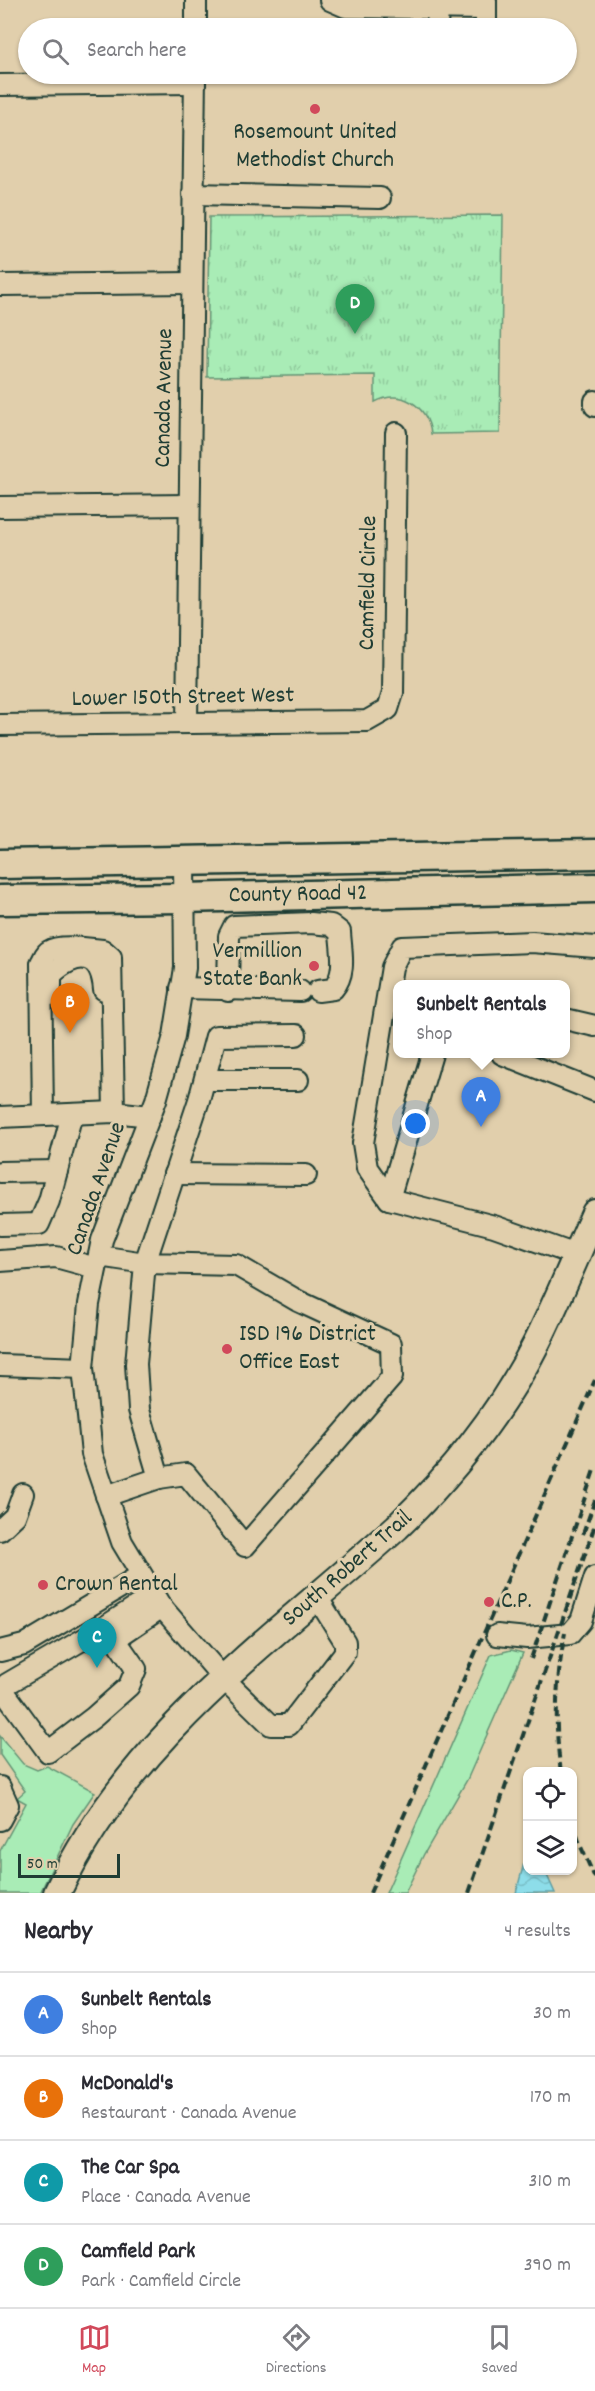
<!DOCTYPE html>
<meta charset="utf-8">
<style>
:root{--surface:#fff;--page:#f7f7f7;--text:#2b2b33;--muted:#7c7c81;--line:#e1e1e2;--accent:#d1495b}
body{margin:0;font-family:Dekko,sans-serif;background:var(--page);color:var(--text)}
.controls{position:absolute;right:18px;bottom:18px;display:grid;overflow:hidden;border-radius:12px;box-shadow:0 2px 4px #0004}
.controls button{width:54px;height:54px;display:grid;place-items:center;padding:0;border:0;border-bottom:2px solid var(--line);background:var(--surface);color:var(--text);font:30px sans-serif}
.scale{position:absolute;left:18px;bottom:15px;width:102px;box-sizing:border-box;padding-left:6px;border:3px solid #1f3d34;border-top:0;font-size:16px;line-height:21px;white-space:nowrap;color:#1f3d34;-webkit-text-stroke:4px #e1cfac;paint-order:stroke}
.you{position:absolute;left:416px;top:1124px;width:21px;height:21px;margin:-15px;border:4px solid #fff;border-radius:50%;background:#1a73e8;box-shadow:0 0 0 9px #1a73e833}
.badge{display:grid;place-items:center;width:39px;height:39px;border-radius:50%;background:var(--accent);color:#fff;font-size:20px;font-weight:700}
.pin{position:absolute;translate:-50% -50px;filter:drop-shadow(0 2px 3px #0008)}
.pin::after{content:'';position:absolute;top:32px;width:21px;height:18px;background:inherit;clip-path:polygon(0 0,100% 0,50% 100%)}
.popup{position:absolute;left:393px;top:980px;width:177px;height:78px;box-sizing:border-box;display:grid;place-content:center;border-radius:12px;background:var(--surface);filter:drop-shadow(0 2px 4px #0005);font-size:20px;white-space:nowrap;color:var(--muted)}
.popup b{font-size:22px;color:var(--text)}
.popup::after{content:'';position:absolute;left:50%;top:100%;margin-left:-12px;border:12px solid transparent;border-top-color:var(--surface)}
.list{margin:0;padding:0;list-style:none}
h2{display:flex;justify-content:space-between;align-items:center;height:78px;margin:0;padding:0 24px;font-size:26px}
h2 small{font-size:20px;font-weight:400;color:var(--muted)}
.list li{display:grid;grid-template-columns:39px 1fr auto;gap:18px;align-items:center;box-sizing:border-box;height:84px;padding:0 24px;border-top:2px solid var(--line)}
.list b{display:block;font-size:22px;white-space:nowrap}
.list p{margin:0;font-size:20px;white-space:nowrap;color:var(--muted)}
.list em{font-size:20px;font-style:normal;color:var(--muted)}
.icon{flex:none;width:33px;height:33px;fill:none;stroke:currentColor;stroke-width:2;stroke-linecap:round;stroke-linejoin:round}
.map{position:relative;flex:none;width:595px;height:1893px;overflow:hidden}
.search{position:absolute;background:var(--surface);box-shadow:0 2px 4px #0004;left:18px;right:18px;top:18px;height:66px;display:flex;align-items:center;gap:15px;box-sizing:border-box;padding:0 21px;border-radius:33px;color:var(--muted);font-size:22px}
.sheet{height:414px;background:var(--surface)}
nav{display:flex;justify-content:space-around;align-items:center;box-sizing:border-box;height:84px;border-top:2px solid var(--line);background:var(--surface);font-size:16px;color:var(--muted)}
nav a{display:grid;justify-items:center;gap:3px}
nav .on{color:var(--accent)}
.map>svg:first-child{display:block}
.green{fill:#a9ecb6;stroke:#649475;stroke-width:1.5}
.park{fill:url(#park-tufts);stroke:#649475;stroke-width:1.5}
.water{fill:url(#water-waves);stroke:#619da1;stroke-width:1.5}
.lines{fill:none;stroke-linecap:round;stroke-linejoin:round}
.minor-casing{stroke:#1f3d34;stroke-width:24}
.major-casing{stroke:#1f3d34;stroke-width:30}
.highway-casing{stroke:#1f3d34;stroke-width:33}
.minor{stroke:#e1cfac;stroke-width:20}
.major{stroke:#e1cfac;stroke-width:26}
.highway{stroke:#e1cfac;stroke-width:28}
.rail{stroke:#1f3d34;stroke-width:4;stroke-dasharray:9 4.5;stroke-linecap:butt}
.poi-dot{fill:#d1495b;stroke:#e1cfac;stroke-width:2}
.labels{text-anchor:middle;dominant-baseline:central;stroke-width:6;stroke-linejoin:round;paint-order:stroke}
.poi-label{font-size:24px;fill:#1f3d34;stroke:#e1cfac;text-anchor:start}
.street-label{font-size:24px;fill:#1f3d34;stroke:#e1cfac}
</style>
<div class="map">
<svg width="595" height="1893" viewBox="0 0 595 1893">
<defs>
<pattern id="park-tufts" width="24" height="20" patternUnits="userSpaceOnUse" patternTransform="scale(1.5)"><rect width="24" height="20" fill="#a9ecb6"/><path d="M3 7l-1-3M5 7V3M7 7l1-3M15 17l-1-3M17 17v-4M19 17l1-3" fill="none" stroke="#91cb9d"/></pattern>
<pattern id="water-waves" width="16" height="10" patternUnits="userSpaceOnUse" patternTransform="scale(1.5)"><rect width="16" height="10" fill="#8ddde9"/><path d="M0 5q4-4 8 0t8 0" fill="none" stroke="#79bfc8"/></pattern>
</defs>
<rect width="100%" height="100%" fill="#e1cfac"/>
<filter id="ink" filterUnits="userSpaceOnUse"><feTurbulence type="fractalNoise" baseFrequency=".0167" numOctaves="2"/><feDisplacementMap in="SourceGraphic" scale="12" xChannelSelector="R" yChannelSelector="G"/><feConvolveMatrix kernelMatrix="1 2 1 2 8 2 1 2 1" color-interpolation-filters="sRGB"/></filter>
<g filter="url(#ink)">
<g class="green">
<path d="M511 1650 523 1653 467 1780 424 1854 405 1893H386L491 1655Z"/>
<path d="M0 1736 23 1764 37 1770 47 1766 95 1792 73 1824 40 1893H0V1851L26 1803 17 1798 25 1791 0 1755Z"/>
</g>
<path class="park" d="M503 215 500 433 431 434C428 406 401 388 375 402V375L207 377 209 217Z"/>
<path class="water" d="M527 1852 528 1870 545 1871 555 1893H516Z"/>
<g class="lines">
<defs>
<g id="minor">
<path d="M330 0 346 7 486 9"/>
<path d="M196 28V0"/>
<path d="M437 28 438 8"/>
<path d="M486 28V0"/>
<path d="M0 85 195 83"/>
<path d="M193 194 380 198"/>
<path d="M0 285 192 283"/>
<path d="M595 401V406"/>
<path d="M0 507 189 505"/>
<path d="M187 723 195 74"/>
<path d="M0 725 367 721 388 709 393 693 396 433"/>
<path d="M184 862 185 968 174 1036 156 1100 102 1240 89 1304 83 1368 92 1454 122 1542 160 1605 223 1678 271 1725H289L345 1652V1642L317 1597"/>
<path d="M181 988 300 991"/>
<path d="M228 991 229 936 234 926 311 923 331 925 340 932C341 951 347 973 333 989L318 991"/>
<path d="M51 995V975C76 951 101 951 104 990"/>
<path d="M565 1019 595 1026"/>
<path d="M502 1054 595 1091"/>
<path d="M205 1080H298"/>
<path d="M43 1115 41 963C44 958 45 953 49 951 60 944 91 949 103 950L111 957 114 1112"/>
<path d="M0 1117 114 1112 150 1116"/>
<path d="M0 1172 57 1171"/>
<path d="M174 1174 306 1175"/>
<path d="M389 1199 432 1054"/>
<path d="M0 1225 39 1224 49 1201 72 1114"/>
<path d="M576 1255 494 1226 389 1199 367 1168 363 1143 392 967 402 947 532 942 595 947"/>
<path d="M99 1256 145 1263 136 1364 139 1410 159 1478 106 1496"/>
<path d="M0 1261 56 1257 96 1268"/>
<path d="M0 1365 83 1368"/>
<path d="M159 1478 186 1474 245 1546 392 1377 391 1344 298 1301 236 1265 145 1263 199 1100 216 1036 296 1035"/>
<path d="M0 1530 15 1516 23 1494"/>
<path d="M106 1626 136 1669 129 1686 94 1717 48 1752 5 1693 7 1684 106 1626 154 1595"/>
<path d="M497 1635 527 1638 570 1634 581 1621 595 1577"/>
<path d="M115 1639 162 1607"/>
<path d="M0 1651 24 1645 141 1575"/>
<path d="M0 1787 8 1805 0 1820"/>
</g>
<path id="major" d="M57 1893C132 1734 271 1641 397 1527 453 1473 502 1412 537 1342 558 1300 576 1256 595 1213"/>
<g id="highway">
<path d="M0 864 595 854"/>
<path d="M0 900 184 898 595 888"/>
</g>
</defs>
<use href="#minor" class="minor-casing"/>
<use href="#major" class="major-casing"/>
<use href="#highway" class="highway-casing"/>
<use href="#minor" class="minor"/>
<use href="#major" class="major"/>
<use href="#highway" class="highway"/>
<g class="rail">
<path d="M583 1534 595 1500"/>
<path d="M531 1659 595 1467"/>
<path d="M561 1772C554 1725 556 1679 565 1633"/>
<path d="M572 1822 581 1847 595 1878"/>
<path d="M370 1893 595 1380"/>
<path d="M469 1893 595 1525"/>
</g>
</g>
</g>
<g class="poi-dot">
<circle cx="315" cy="109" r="6"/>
<circle cx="314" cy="966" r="6"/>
<circle cx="227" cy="1349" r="6"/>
<circle cx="43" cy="1585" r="6"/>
<circle cx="489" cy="1602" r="6"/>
</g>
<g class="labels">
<g class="poi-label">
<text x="315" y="133" text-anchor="middle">Rosemount United<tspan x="315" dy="28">Methodist Church</tspan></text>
<text x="302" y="952" text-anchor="end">Vermillion<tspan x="302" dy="28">State Bank</tspan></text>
<text x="239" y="1335">ISD 196 District<tspan x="239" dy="28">Office East</tspan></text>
<text x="55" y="1585">Crown Rental</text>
<text x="501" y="1602">C.P.</text>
</g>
<g class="street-label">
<text transform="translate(165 398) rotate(-89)">Canada Avenue</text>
<text transform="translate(369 583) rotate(-89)">Camfield Circle</text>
<text transform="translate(183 698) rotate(-1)">Lower 150th Street West</text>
<text transform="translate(298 895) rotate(-1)">County Road 42</text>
<text transform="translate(97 1189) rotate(-71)">Canada Avenue</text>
<text transform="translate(348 1569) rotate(-41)">South Robert Trail</text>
</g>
</g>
</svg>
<div class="controls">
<button><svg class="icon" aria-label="locate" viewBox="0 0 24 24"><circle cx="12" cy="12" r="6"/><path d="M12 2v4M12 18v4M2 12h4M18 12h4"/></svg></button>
<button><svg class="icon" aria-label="layers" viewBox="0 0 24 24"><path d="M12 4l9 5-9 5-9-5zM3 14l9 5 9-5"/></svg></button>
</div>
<div class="scale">50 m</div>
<div class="you"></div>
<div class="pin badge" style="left:481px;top:1127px;background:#3f7fe0">A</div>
<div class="popup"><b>Sunbelt Rentals</b>Shop</div>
<div class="pin badge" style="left:70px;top:1033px;background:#e8710a">B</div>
<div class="pin badge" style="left:97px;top:1668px;background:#0f9aa8">C</div>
<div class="pin badge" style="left:355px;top:334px;background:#2e9e5b">D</div>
<div class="search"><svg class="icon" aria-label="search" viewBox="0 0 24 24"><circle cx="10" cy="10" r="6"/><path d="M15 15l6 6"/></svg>Search here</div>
</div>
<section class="sheet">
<h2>Nearby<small>4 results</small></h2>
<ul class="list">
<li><span class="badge" style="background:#3f7fe0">A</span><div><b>Sunbelt Rentals</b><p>Shop</p></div><em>30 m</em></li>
<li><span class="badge" style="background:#e8710a">B</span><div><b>McDonald's</b><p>Restaurant · Canada Avenue</p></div><em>170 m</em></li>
<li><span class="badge" style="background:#0f9aa8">C</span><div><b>The Car Spa</b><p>Place · Canada Avenue</p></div><em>310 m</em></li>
<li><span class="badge" style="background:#2e9e5b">D</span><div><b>Camfield Park</b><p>Park · Camfield Circle</p></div><em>390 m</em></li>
</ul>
</section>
<nav>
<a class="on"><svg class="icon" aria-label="map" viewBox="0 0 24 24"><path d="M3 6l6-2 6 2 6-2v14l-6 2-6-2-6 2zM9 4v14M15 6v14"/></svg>Map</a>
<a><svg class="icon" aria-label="directions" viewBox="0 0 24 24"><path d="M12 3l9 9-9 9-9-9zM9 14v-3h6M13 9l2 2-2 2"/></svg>Directions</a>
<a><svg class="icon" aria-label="saved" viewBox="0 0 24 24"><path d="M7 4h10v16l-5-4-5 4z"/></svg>Saved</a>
</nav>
